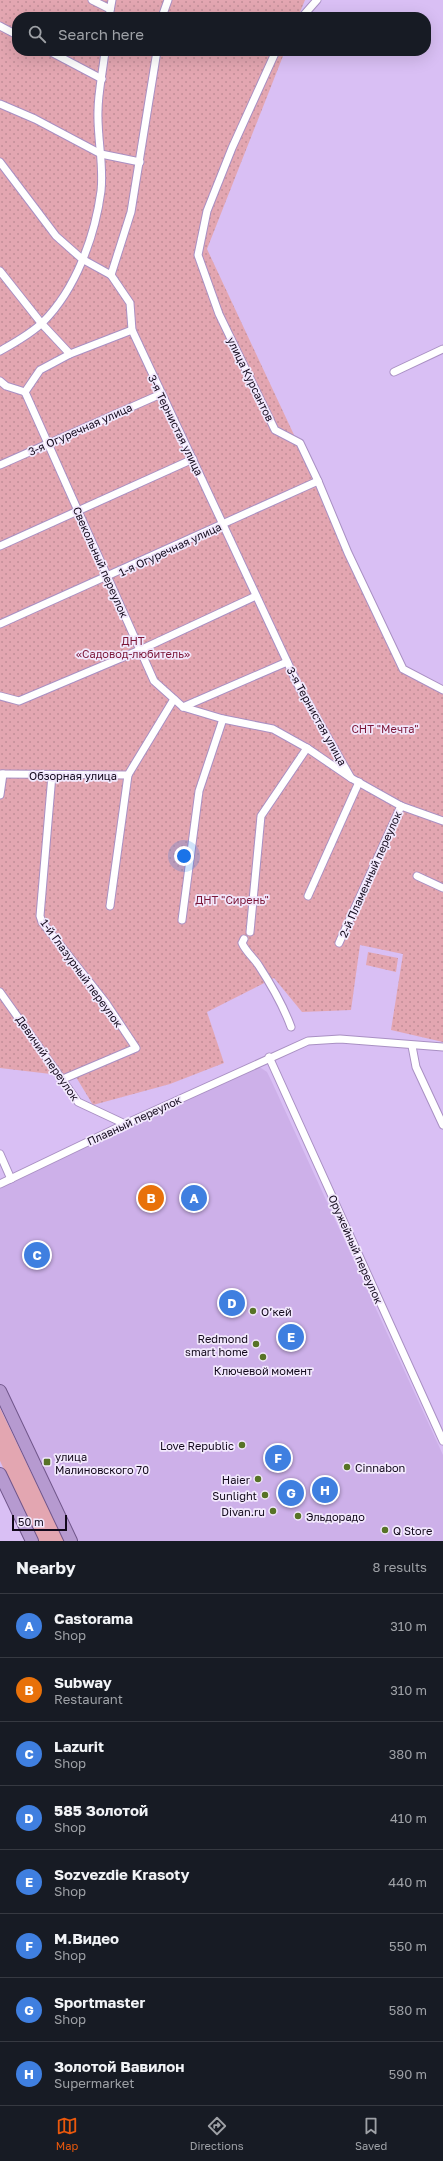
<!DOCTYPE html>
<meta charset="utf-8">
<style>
:root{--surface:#171b24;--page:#20242c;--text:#f1f3f6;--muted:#9ea1a6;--line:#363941;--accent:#ea580c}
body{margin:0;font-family:"Golos Text",sans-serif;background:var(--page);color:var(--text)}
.scale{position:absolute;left:12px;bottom:10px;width:55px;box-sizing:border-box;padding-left:4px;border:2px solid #12091b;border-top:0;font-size:11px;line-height:14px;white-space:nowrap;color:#12091b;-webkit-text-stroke:3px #f2e8fd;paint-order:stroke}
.you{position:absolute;left:184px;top:856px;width:14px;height:14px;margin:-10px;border:3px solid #fff;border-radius:50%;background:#1a73e8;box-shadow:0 0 0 6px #1a73e833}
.badge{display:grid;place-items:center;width:26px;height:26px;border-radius:50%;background:var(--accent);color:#fff;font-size:13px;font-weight:700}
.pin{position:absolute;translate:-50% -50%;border:2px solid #fff;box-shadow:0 1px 4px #0006}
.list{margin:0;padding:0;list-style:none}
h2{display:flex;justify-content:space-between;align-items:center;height:52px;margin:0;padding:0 16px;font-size:17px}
h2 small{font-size:13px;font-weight:400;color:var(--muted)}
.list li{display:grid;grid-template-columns:26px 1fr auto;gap:12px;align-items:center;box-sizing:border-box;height:64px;padding:0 16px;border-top:1px solid var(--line)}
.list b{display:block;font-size:15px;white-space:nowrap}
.list p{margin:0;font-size:13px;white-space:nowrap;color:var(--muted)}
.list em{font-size:13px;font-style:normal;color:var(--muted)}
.icon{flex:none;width:22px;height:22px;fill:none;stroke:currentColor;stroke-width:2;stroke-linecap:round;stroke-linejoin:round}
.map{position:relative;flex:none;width:443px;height:1541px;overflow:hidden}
.search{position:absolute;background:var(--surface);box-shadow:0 4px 16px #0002;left:12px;right:12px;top:12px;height:44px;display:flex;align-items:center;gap:10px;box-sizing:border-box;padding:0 14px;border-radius:16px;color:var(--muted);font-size:15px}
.sheet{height:564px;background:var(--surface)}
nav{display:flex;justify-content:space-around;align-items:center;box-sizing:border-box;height:56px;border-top:1px solid var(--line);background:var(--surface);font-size:11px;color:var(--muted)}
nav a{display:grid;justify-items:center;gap:2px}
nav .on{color:var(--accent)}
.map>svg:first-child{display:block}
.built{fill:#cdb0e9}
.grass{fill:#e3a6b1}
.park{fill:url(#park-dots)}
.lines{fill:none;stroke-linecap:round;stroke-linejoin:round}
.minor-casing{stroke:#a990c3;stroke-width:9}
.trunk-casing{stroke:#70568a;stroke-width:14}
.minor{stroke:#fff;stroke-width:7}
.trunk{stroke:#b69ad0;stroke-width:12}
.poi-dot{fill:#577327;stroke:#f2e8fd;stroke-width:1.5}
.labels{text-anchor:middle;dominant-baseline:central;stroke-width:3.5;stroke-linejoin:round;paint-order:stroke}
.street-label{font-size:11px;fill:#12091b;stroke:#f2e8fd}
.park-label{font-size:11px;fill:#7b1638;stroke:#f2e8fd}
.poi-label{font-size:11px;fill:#12091b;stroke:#f2e8fd;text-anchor:start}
</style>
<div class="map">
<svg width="443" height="1541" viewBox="0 0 443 1541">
<defs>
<pattern id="park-dots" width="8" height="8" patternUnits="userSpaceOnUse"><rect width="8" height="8" fill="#e3a6b1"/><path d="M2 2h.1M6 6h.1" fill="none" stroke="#c28e98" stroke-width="1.8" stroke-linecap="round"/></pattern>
</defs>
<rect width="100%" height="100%" fill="#d9bff4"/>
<path class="built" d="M249 1067 261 1068 267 1072 271 1080 443 1455V1541H75L0 1384V1184Z"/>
<path class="grass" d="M0 1408 64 1541H38L0 1461Z"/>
<g class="park">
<path d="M0 0H305L298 17H17V51H285L207 249 406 674 443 693V1042L391 1030 403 954 360 945 351 1010 302 1012 274 978 207 1012 224 1063 170 1084 93 1105 76 1077 0 1068Z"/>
<path d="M368 952 398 958 396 972 366 965Z"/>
</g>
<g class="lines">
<defs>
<g id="minor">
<path d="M92 0 110 9"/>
<path d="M109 17 112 0"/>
<path d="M162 17 168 0"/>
<path d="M302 17 317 0"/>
<path d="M0 26 17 35"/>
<path d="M49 51 102 79"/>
<path d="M157 51 131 212 111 275 130 303 132 330 299 687 351 778"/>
<path d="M276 51 232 148 207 211 198 255 219 314 275 430 300 443 318 481 348 553 403 669 443 690"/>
<path d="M0 104 35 119 101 154 140 162"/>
<path d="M0 162 56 236 82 259 111 275"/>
<path d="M0 271 42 324 70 354"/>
<path d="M0 351C14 343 31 334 43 322 76 289 95 236 101 191 104 164 97 138 98 111 98 92 103 71 105 51"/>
<path d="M394 372 443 349"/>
<path d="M0 381 6 386 25 392"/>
<path d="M25 392 154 681 183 707 223 719 273 729 307 748 351 778 401 806 443 821"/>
<path d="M25 392 40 370 70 354 132 330"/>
<path d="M0 465 161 394"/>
<path d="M0 546 193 459"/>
<path d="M0 624 318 481"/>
<path d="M0 696 19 701 140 650 256 596"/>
<path d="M183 707 287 662"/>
<path d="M0 774 128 775 174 699"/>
<path d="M52 775 40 916 42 922 106 1003 136 1048 63 1079"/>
<path d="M0 795 3 774"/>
<path d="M417 876 443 888"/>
<path d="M308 896 359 782"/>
<path d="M110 906 128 775"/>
<path d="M182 920 199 791 223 719"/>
<path d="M250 932 261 816 307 748"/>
<path d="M244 939 242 943C246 952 254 958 259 966 272 986 283 1005 291 1027"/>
<path d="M339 943 401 806"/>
<path d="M0 992 78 1102 125 1124"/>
<path d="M412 1046 416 1067 443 1125"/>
<path d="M269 1057 443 1441"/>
<path d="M0 1154 11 1179"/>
<path d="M0 1184 125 1124 308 1041 340 1039 443 1047"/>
</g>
<g id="trunk">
<path d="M0 1391 71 1541"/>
<path d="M0 1474 32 1541"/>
</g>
</defs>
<use href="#minor" class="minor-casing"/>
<use href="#trunk" class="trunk-casing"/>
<use href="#minor" class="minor"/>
<use href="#trunk" class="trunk"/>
</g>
<g class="poi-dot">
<circle cx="253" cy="1311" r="4"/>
<circle cx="256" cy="1344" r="4"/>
<circle cx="263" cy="1357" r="4"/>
<circle cx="242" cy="1445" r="4"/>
<rect x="43" y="1458" width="8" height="8" rx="2"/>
<circle cx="347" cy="1467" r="4"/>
<circle cx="258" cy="1479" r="4"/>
<circle cx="265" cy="1495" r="4"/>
<circle cx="273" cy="1511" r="4"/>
<circle cx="298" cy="1516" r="4"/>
<circle cx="385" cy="1530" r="4"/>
</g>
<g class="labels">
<g class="street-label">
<text transform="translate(251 379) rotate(64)">улица Курсантов</text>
<text transform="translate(176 425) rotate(64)">3-я Тернистая улица</text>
<text transform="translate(80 429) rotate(-24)">3-я Огуречная улица</text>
<text transform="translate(170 549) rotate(-25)">1-я Огуречная улица</text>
<text transform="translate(101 562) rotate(66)">Свекольный переулок</text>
<text transform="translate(317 716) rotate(61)">3-я Тернистая улица</text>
<text x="73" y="775">Обзорная улица</text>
<text transform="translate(370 874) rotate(-66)">2-й Пламенный переулок</text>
<text transform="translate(82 973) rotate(54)">1-й Глазурный переулок</text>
<text transform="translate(48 1058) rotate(55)">Девичий переулок</text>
<text transform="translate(134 1120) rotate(-25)">Плавный переулок</text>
<text transform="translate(356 1249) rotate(66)">Оружейный переулок</text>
</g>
<g class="park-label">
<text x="133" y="640">ДНТ<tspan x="133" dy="13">«Садовод-любитель»</tspan></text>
<text x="385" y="728">СНТ "Мечта"</text>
<text x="232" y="899">ДНТ "Сирень"</text>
</g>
<g class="poi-label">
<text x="261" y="1311">О’кей</text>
<text x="248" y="1338" text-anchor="end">Redmond<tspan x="248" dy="13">smart home</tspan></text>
<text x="263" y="1370" text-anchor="middle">Ключевой момент</text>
<text x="234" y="1445" text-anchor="end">Love Republic</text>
<text x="55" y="1456">улица<tspan x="55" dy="13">Малиновского 70</tspan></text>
<text x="355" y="1467">Cinnabon</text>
<text x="250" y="1479" text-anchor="end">Haier</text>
<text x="257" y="1495" text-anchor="end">Sunlight</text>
<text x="265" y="1511" text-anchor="end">Divan.ru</text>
<text x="306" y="1516">Эльдорадо</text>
<text x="393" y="1530">Q Store</text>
</g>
</g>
</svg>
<div class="scale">50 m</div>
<div class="you"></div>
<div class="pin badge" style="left:194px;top:1198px;background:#3f7fe0">A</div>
<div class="pin badge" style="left:151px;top:1198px;background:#e8710a">B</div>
<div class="pin badge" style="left:37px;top:1255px;background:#3f7fe0">C</div>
<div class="pin badge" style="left:232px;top:1303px;background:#3f7fe0">D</div>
<div class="pin badge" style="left:291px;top:1337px;background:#3f7fe0">E</div>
<div class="pin badge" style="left:278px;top:1458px;background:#3f7fe0">F</div>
<div class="pin badge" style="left:291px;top:1493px;background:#3f7fe0">G</div>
<div class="pin badge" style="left:325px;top:1490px;background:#3f7fe0">H</div>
<div class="search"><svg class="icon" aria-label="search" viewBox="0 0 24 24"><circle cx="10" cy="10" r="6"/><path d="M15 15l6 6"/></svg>Search here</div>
</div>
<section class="sheet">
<h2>Nearby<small>8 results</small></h2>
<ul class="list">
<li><span class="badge" style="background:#3f7fe0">A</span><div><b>Castorama</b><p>Shop</p></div><em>310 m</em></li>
<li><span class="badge" style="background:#e8710a">B</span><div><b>Subway</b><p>Restaurant</p></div><em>310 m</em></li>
<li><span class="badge" style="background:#3f7fe0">C</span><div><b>Lazurit</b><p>Shop</p></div><em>380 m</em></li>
<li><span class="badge" style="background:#3f7fe0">D</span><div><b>585 Золотой</b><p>Shop</p></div><em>410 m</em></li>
<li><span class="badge" style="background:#3f7fe0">E</span><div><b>Sozvezdie Krasoty</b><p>Shop</p></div><em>440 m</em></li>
<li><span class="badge" style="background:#3f7fe0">F</span><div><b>М.Видео</b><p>Shop</p></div><em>550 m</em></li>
<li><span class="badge" style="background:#3f7fe0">G</span><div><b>Sportmaster</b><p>Shop</p></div><em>580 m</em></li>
<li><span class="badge" style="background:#3f7fe0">H</span><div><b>Золотой Вавилон</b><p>Supermarket</p></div><em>590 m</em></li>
</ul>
</section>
<nav>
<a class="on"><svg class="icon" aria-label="map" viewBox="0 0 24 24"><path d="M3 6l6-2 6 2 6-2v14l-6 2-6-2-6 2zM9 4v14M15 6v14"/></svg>Map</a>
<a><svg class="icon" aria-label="directions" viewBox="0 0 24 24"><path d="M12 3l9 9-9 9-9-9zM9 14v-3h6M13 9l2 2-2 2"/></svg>Directions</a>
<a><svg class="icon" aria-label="saved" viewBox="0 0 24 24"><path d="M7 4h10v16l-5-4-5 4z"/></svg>Saved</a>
</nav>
